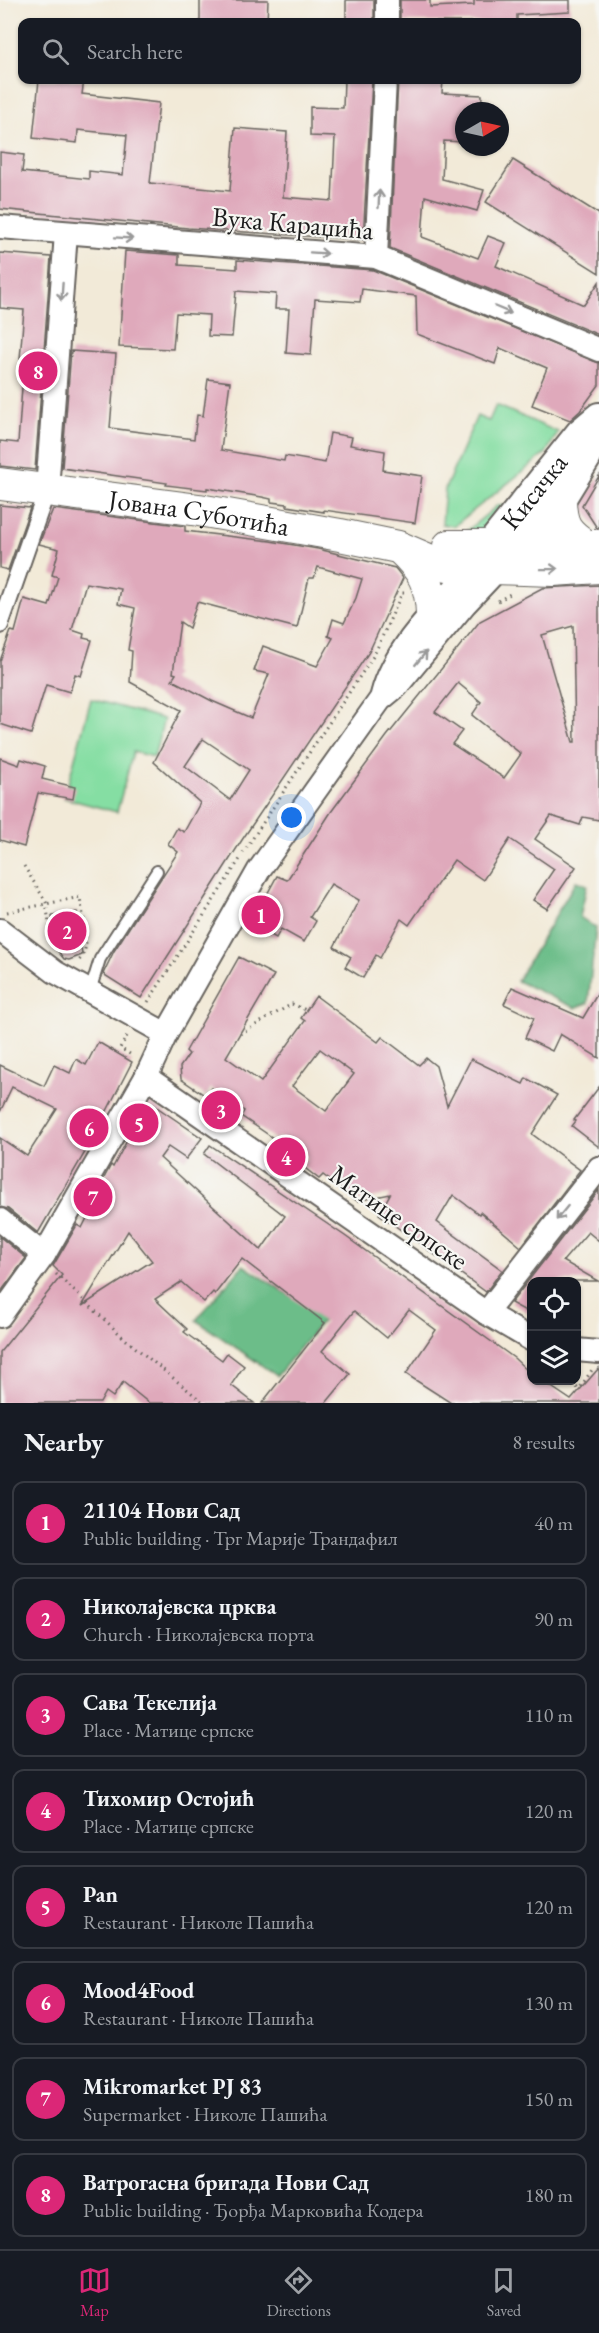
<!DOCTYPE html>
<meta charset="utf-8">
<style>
:root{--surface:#171b24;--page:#242831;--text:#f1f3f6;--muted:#9ea1a6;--line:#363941;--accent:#db2777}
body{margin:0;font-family:"EB Garamond",serif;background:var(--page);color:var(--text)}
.controls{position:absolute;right:18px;bottom:18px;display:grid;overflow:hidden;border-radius:12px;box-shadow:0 2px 4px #0004}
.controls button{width:54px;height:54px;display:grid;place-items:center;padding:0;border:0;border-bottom:2px solid var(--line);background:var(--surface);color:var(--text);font:30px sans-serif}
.compass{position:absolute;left:455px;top:102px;width:54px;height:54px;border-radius:50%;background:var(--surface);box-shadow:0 2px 4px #0004;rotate:81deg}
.you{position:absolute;left:292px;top:818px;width:21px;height:21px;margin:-15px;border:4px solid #fff;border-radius:50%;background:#1a73e8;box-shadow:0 0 0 9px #1a73e833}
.badge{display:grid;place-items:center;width:39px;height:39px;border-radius:50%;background:var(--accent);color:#fff;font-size:20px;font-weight:700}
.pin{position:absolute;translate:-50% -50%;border:3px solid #fff;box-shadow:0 2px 6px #0006}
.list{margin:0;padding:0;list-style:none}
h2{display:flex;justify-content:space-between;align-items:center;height:78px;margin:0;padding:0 24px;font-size:26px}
h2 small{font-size:20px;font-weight:400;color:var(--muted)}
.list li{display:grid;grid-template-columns:39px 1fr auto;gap:18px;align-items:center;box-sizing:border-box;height:84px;margin:0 12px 12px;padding:0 12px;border:2px solid var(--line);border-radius:12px}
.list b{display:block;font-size:22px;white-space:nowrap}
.list p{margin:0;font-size:20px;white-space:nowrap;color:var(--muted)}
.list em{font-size:20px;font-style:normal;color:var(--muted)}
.icon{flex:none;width:33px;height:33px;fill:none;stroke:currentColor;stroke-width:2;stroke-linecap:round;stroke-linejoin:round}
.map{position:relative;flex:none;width:599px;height:1403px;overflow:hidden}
.search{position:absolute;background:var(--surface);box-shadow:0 2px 4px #0004;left:18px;right:18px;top:18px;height:66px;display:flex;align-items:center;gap:15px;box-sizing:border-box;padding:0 21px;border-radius:12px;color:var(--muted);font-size:22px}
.sheet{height:846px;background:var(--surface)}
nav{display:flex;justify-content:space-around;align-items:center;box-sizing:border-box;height:84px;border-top:2px solid var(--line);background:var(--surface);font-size:16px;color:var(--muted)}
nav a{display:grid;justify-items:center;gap:3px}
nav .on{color:var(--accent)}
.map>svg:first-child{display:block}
.green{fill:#85dea3;stroke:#507d60;stroke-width:1.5}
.forest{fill:#6cbd89;stroke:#446c52;stroke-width:1.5}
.building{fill:#dfa9bb;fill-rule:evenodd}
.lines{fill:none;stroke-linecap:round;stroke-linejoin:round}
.service-casing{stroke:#67645e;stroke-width:14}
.pedestrian-casing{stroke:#67645e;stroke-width:20}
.minor-casing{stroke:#67645e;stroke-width:26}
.tertiary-casing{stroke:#67645e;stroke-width:32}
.secondary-casing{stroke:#67645e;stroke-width:34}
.path{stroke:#67645e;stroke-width:3;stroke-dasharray:1.5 4.5;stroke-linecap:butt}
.service{stroke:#fff;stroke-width:10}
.pedestrian{stroke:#fff;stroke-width:16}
.minor{stroke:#fff;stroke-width:22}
.tertiary{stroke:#fff;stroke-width:28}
.secondary{stroke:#fff;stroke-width:32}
.oneway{stroke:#999}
.labels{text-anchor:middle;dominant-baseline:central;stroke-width:4.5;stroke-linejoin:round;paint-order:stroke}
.street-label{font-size:27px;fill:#1c1c1c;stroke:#f6f6f2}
</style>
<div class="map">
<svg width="599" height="1403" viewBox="0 0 599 1403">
<rect width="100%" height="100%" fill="#f6f6f2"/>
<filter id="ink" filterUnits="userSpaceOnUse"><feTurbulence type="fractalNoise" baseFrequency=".0167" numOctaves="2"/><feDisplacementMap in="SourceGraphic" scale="12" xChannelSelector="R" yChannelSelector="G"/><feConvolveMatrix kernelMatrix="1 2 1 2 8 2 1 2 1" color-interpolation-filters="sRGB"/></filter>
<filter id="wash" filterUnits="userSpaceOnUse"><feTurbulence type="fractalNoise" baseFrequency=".008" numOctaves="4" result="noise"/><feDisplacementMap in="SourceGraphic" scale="24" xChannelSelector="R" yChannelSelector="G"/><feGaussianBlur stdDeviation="1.35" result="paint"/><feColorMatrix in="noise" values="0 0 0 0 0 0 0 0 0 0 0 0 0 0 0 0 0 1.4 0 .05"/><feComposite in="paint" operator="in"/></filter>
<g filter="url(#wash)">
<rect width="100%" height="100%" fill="#f2ead8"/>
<g class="green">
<path d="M496 405 558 432 546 453 454 526 442 524 445 489 477 416 489 421Z"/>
<path d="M498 505 507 506 485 532 457 539Z"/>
<path d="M91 699 164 719 154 757 133 752 117 812 64 798Z"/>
</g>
<g class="forest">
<path d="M576 881 587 885 580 917 596 928 588 1003 575 1008 517 981Z"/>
<path d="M243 1265 325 1318 277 1376 196 1320Z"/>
</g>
<g id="blocks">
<g class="building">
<path d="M200 0H268L267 22H200Z"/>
<rect x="346" y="0" width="28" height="22"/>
<path d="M400 0H430V7L474 5V0H570V12L517 15V22H400Z"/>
<path d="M39 80H84L82 94 159 103 150 183 230 191 235 128 287 132 283 197 332 201 335 137 310 136V107L343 108 344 80H372L363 240 188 228 0 209V152L24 155 22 172 89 179V171L123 175 127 135 78 130 77 143 33 138Z"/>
<path d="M398 80H443L442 93 482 95 481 111H464V142L444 141 442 179 484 190 477 211 425 196 422 237 478 258 488 236 506 243 496 266 584 305 599 282V335L390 248Z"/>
<path d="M513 160 599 214V273L486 202Z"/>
<path d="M125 251 179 255V265L237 269V260L373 270 599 363V385L580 411 570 420 532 405 547 368 500 348 495 364 417 334 416 296 362 289 360 302 315 299 311 355 286 353 289 309H275L276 294 236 291 232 337 208 336 209 315 176 313 173 349 119 347Z"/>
<path d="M0 253 51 257 35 470 0 466V441L18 443 24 360 20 359 24 310 0 308Z"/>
<path d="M71 351 116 354 110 428 194 439 197 415 203 416 208 379 230 382 221 450 284 461 285 456 325 463 330 433 352 437 350 445 385 451 383 470 422 476 415 523 324 510V512L287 506V504L271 502V499L262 497 207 488V490L166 485 167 483 62 468Z"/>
<path d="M599 476V528H597L582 505Z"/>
<path d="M0 505 30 508 8 570 0 568Z"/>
<path d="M53 509 185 526V531L270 541 318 549 395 568 403 578 369 652 242 840 141 998 103 974 114 951 178 852 168 844 177 828 184 832 200 803 154 762 181 710 130 682 132 651 128 650 135 608 118 604 121 589 86 583 72 630 84 634 83 638 92 640 81 676 75 674 70 692 46 685 31 734 0 724V661L11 631 15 632 24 599 49 606 58 577 52 575 59 549 39 544ZM318 567 362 579 356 598 344 623 333 619 328 636 333 638 317 666 263 646 254 671 269 674 251 718 212 701 172 680 176 674 173 673 180 622 189 628 197 602 297 628 309 578H314ZM203 739 249 770 230 800 185 766Z"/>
<path d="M599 585V820L583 817 580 825 551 816 535 839 576 867 547 909 533 900 554 869 510 839 483 880 454 860 409 925 401 919 380 958 376 955 363 978 345 967 351 957 334 947 359 900 331 884 310 917 316 921 304 942 281 929 276 938 251 924 277 876 287 880 331 812 387 736 480 621 542 588ZM573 626 575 742H573L542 635ZM458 683 481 702 472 715 521 754 504 778 452 744 462 731 435 712Z"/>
<path d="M0 758 19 765 21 759 45 766 42 779 75 787 73 799 38 793 24 847 0 840Z"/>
<path d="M77 912 82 955 69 960 64 959 57 950 52 916Z"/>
<path d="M239 957 274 975 226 1057 261 1082 305 1021 301 1018 316 996 378 1042 382 1037 419 1065 426 1058 436 1066 447 1106 471 1059 523 1084 526 1078 557 1095 532 1134 580 1170 521 1247 480 1212 479 1214 453 1195 437 1222 502 1270 486 1292 379 1214 390 1194 357 1201 323 1175 319 1179 301 1165 307 1157 278 1137 276 1140 241 1116 244 1111 211 1088 206 1096 181 1079 180 1067 189 1054 186 1051ZM320 1049 354 1074 326 1111 292 1086Z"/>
<path d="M512 987 583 1018 599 991V1058L560 1034 552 1051 525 1038 534 1018 504 1004Z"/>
<path d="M98 1042 132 1062 91 1142 38 1233 8 1209 0 1207V1138L27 1156 57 1109 12 1087 0 1112V1065L44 1086 54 1065 70 1073 76 1059 86 1065Z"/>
<path d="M599 1087V1147L572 1126 576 1121 574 1120Z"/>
<path d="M148 1101 202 1138 186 1159 168 1147 160 1158 261 1250 285 1216 204 1154 210 1145 345 1236 514 1358 531 1374V1380H541L571 1400 599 1368V1403H451L406 1374 436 1330 409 1310 387 1338 354 1311 322 1351 350 1374 326 1403H262L325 1323 242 1259 215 1294 213 1292 204 1302 181 1282 155 1299 187 1329 184 1332 222 1360 227 1353 244 1366 231 1385 254 1403H149L123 1382 113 1397 106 1392 100 1403H0V1352L62 1275 53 1266 77 1225 82 1228 97 1198 94 1197 111 1165 113 1167ZM128 1231 152 1261 82 1306Z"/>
<path d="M599 1190V1241L588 1232 563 1261 598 1281H531V1314L511 1303Z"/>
<path d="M0 1237 26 1258 0 1293Z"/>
</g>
</g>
</g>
<g filter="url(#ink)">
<use href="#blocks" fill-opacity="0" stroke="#67645e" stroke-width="1.5"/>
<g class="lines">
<defs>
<path id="service" d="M90 991 100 959 157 871"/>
<path id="pedestrian" d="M0 625 47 490"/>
<g id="minor">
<path d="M387 22V0"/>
<path d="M0 227 376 257 599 350"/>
<path d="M376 257 385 80"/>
<path d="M47 490 66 233"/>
<path d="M382 695C395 645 439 606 473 568"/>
<path d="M0 930 55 972 166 1034"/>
<path d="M146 1077 486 1313 532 1340"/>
<path d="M0 1220 44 1255"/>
<path d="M486 1313 599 1168"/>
<path d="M0 1316 44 1255 146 1077 166 1034 259 870 380 700 397 686 465 604 498 569"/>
<path d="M576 1350 599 1352"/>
</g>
<g id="tertiary">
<path id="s1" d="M479 559 580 433 599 417"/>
<path d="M508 559 560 501 587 457 598 425"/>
</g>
<g id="secondary">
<path id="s2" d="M0 484 199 510 340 535 398 547 433 562 458 567 553 570 599 567"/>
<path d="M560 501C561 526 566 532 586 546"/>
<path d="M449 546H599"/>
<path d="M401 549C423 570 431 583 432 614"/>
</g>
</defs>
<use href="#service" class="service-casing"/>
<use href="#pedestrian" class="pedestrian-casing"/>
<use href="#minor" class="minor-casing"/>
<use href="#tertiary" class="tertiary-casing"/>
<use href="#secondary" class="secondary-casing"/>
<g class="path">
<path d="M498 601 510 594"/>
<path d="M243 853 374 655 402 593H405"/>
<path d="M24 866 46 902 52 944"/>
<path d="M7 912 80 897C82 915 94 950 77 962"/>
<path d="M148 1002 240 859"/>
<path d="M240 1034 292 1004 306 1010"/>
<path d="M127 1036 120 1048 133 1056"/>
<path d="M56 1274 125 1339 204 1403"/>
<path d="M567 1380 579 1389 592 1370"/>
</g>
<use href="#service" class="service"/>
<use href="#pedestrian" class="pedestrian"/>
<use href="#minor" class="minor"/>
<use href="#tertiary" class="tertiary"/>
<use href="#secondary" class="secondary"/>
</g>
<defs><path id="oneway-shaft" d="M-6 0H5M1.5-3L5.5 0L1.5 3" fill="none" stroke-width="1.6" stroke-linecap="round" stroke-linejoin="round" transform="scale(1.5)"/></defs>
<g class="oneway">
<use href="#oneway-shaft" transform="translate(379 199) rotate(-87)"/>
<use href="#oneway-shaft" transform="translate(124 238) rotate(4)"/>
<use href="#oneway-shaft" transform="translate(319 253) rotate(4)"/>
<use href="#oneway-shaft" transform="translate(62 292) rotate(94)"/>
<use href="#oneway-shaft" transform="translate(503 310) rotate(23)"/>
<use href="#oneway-shaft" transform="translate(549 569) rotate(-1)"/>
<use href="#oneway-shaft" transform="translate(421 658) rotate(-50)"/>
<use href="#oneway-shaft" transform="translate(562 1213) rotate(129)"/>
</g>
</g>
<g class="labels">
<g class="street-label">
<text transform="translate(293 223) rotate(5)">Вука Караџића</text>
<text stroke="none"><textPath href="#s1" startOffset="87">Кисачка</textPath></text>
<text stroke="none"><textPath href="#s2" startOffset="201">Јована Суботића</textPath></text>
<text transform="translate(399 1217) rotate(35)">Матице српске</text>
</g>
</g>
</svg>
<div class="controls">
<button><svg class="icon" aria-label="locate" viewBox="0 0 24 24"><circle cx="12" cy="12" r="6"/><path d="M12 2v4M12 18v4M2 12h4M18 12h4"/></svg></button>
<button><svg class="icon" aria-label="layers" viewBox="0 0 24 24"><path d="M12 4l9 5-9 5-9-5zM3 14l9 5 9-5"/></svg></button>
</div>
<svg class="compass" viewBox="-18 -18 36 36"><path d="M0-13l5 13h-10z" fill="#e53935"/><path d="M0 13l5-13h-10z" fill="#9ea1a6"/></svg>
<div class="you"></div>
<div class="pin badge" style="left:261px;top:915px">1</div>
<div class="pin badge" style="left:67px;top:931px">2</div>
<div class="pin badge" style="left:221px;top:1110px">3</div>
<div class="pin badge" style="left:286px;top:1157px">4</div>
<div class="pin badge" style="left:139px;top:1123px">5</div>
<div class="pin badge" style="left:89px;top:1128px">6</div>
<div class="pin badge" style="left:93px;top:1197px">7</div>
<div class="pin badge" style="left:38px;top:371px">8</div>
<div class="search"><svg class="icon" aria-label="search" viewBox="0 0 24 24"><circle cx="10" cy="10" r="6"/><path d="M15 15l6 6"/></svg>Search here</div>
</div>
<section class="sheet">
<h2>Nearby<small>8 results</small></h2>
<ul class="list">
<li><span class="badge">1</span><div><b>21104 Нови Сад</b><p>Public building · Трг Марије Трандафил</p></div><em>40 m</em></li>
<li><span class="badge">2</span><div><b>Николајевска црква</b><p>Church · Николајевска порта</p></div><em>90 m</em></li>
<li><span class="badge">3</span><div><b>Сава Текелија</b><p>Place · Матице српске</p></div><em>110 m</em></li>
<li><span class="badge">4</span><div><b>Тихомир Остојић</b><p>Place · Матице српске</p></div><em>120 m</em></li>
<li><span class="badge">5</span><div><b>Pan</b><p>Restaurant · Николе Пашића</p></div><em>120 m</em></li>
<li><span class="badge">6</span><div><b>Mood4Food</b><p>Restaurant · Николе Пашића</p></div><em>130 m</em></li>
<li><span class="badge">7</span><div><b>Mikromarket PJ 83</b><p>Supermarket · Николе Пашића</p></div><em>150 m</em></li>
<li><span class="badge">8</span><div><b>Ватрогасна бригада Нови Сад</b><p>Public building · Ђорђа Марковића Кодера</p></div><em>180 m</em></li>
</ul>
</section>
<nav>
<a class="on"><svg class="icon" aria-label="map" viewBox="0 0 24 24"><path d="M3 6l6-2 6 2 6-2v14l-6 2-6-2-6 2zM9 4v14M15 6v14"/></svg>Map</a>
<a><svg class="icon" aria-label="directions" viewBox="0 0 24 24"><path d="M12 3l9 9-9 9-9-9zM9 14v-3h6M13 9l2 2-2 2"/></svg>Directions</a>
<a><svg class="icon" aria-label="saved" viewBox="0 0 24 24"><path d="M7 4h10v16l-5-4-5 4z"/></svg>Saved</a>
</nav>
